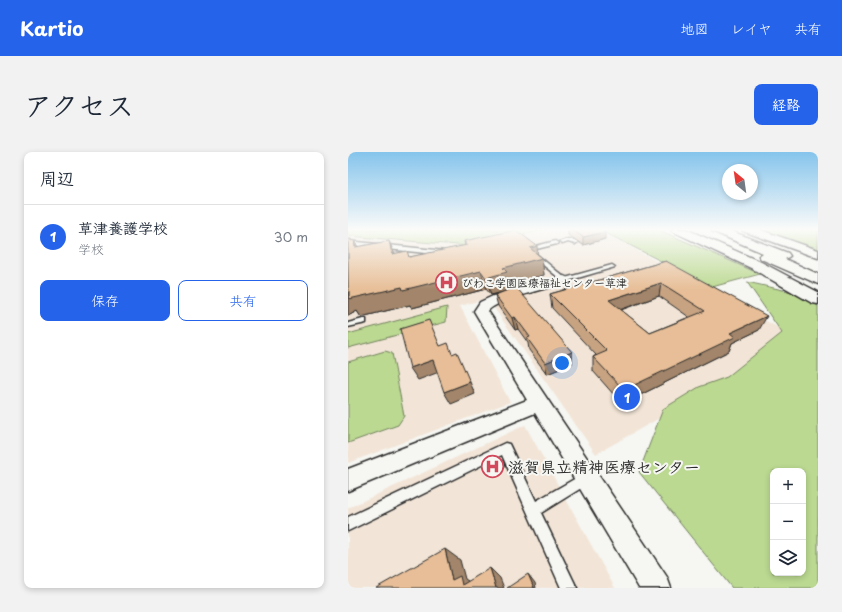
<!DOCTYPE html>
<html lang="ja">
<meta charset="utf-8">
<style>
:root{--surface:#fff;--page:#f2f2f3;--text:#1f2937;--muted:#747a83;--line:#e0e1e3;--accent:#2563eb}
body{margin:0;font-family:"Playpen Sans","Klee One",sans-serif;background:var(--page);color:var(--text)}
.controls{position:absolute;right:12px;bottom:12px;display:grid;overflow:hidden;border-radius:8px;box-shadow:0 2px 6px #0003}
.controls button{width:36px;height:36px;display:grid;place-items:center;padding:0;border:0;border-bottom:1px solid var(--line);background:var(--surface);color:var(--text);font:20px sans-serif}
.compass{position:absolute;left:374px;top:12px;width:36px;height:36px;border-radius:50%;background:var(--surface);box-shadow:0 2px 6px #0003;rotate:331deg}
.you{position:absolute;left:214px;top:211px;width:14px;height:14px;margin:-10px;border:3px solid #fff;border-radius:50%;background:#1a73e8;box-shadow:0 0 0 6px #1a73e833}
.badge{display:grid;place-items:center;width:26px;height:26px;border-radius:50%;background:var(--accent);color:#fff;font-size:13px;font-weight:700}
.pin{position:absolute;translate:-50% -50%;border:2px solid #fff;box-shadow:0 1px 4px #0006}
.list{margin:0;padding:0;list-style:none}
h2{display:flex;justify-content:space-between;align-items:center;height:52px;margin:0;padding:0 16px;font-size:17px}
h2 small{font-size:13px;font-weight:400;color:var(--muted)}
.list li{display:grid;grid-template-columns:26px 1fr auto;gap:12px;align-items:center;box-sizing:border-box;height:64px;padding:0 16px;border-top:1px solid var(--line)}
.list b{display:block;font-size:15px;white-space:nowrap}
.list p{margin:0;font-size:13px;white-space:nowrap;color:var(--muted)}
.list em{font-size:13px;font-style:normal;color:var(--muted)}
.actions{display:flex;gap:8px;padding:12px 16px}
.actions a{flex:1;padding:9px 0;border:1px solid var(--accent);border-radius:8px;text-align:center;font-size:14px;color:var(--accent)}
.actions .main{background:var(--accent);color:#fff}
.icon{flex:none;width:22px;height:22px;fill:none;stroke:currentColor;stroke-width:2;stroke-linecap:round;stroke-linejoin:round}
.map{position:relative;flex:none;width:470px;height:436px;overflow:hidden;border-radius:8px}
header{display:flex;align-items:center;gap:24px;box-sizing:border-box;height:56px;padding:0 20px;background:var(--accent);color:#fff}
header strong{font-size:19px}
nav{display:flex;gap:22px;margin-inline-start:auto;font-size:14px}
.intro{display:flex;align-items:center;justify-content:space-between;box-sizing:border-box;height:96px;padding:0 24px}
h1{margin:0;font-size:28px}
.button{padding:10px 18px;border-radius:8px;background:var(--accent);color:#fff;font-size:14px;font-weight:700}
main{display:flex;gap:24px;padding:0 24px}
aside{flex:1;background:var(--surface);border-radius:8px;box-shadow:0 2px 6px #0003}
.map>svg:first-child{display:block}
.built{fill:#f2e5d7}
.green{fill:#bbd991;stroke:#73825e;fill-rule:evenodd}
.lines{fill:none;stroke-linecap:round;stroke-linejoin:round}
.service-casing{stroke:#2b2b2b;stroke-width:3}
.minor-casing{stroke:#2b2b2b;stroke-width:3}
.tertiary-casing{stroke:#2b2b2b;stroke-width:3}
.motorway-casing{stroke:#2b2b2b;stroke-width:3}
.service{fill:#f6f6f2;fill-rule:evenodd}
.minor{fill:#f6f6f2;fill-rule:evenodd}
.tertiary{fill:#f6f6f2;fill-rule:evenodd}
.motorway{fill:#f6f6f2;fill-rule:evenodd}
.wall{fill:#c7a382;stroke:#2b2b2b;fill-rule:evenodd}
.shaded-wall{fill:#a2856a;stroke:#2b2b2b}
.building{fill:#e7be97;stroke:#2b2b2b;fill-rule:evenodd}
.labels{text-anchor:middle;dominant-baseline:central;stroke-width:4;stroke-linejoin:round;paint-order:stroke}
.far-poi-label{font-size:11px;font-weight:bold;fill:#2b2b2b;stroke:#f6f6f2;text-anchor:start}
.near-poi-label{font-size:16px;font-weight:bold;fill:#2b2b2b;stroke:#f6f6f2;text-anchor:start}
</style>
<header>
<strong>Kartio</strong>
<nav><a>地図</a><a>レイヤ</a><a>共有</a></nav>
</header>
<div class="intro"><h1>アクセス</h1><a class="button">経路</a></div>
<main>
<aside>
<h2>周辺<small></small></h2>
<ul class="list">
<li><span class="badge">1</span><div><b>草津養護学校</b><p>学校</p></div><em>30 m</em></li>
</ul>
<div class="actions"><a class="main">保存</a><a>共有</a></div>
</aside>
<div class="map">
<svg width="470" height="436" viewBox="0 0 470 436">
<rect width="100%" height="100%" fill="#f6f6f2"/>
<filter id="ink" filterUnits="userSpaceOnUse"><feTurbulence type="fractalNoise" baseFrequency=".025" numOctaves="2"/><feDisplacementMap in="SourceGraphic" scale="8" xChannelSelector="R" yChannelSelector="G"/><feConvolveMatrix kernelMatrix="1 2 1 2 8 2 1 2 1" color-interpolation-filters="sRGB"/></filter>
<g filter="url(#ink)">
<g class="built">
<path d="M183 77H250L451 187 248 302 144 153 151 150 212 133 206 127 112 154 162 250 0 311V81Z"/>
<path d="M177 273 267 436H0V356Z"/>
</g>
<g class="green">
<path d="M0 77H200L122 94 0 84Z"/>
<path d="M250 77H309L412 122 364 135Z"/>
<path d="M406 77H470V99Z"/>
<path d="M399 130 453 142 470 154V436H384L291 320 315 257 351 235 379 225 434 181ZM425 319H455V421H425Z"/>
<path d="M99 155 98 170 0 196V182Z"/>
<path d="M37 199 44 201 56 264 50 273 0 291V210Z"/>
</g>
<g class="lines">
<defs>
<g id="service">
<path d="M220 87 229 89 230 90 227 92 220 90 214 92 211 90Z"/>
<path d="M0 89 98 99 101 101 98 103 0 93Z"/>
<path d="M207 89 210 91 209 92 180 99 177 97Z"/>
<path d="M183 101H187L217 126 264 113 267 115 216 130 183 103Z"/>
<path d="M15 167H18V171L0 175V171Z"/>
<path d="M157 291 161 292 188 349 235 322 239 320 243 322 245 326 243 330 193 361 229 436H213L154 303 0 379V365Z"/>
</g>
<path id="minor" d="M216 124 220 126 222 128 220 130C205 135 147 148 140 159L319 425 323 436H291L187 261 0 339V317L179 248 126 159 132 150 145 144Z"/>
<path id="tertiary" d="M394 77H410L470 98V106L395 79Z"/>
<g id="motorway">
<path d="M323 77H338L413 110 470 140V152L464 151 403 116 324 79Z"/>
<path d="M363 77H378L440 101 442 104 437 107 470 122V132L413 107 411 104 415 101 364 79Z"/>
</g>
</defs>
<use href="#service" class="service-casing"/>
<use href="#minor" class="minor-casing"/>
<use href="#tertiary" class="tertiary-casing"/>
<use href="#motorway" class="motorway-casing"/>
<use href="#service" class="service"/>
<use href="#minor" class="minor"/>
<use href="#tertiary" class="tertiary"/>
<use href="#motorway" class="motorway"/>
</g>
<g class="wall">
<path d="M220 77H253L257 87 235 93 220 83Z"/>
<path d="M0 87H3L10 95 41 89 46 101 62 105 117 94 116 89 190 103 194 106 196 123 162 132V137L224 200V212L199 222 181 198 180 191 170 177 167 178 150 154 147 143 157 139 143 143 138 137 64 156 62 153 13 165 9 159 0 164Z"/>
<path d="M318 109 411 178 384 191 381 199 274 252 245 219V205L248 203 204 156 202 142ZM311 144 341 165 302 181 273 158Z"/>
</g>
<g class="shaded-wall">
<path d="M257 80V87L235 93V85Z"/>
<path d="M3 87 7 94 6 88 15 104 16 112 3 89Z"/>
<path d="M41 89 48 105 44 102Z"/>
<path d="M189 94 190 107 194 106 196 123 162 132 163 138 143 143 138 126 155 116 182 96Z"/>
<path d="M133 119 138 137 64 156 62 153 13 165 9 159 0 164V139H1L54 135Z"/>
<path d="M313 131 311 144 260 162 261 148Z"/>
<path d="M419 164 411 178 384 191 381 199 274 252 276 238 382 181Z"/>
<path d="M167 165 170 177 167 178 164 166Z"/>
<path d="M224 200V212L199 222 197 211Z"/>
<path d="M85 208 91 220 70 228 62 216Z"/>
<path d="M122 230 127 242 103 252 96 240Z"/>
<path d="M97 397 112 408 117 427 126 433 120 436 104 428Z"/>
<path d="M142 416 152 426 156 436H148Z"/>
<path d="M180 422 187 431 188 436H186Z"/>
</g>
<g class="building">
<path d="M223 77H253L257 80 235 85Z"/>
<path d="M168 78 189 94 182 96 194 106 155 116 159 120 138 126 133 119 55 138 54 135 1 147V139H0V87H3V89L6 88 7 95 41 89 44 102 59 99 61 105 119 93 116 89Z"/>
<path d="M318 109 419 164 382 181 387 185 276 238 245 205 259 199 202 142ZM313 131 357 159 302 181 261 148Z"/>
<path d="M168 135 224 200 197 211 179 186 182 185 167 165 164 166 147 143Z"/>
<path d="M81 168 92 194 100 191 104 202 109 200 122 230 96 240 85 208 62 216 52 177Z"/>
<path d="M97 397 104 428 112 424 114 433 142 416 148 436H28Z"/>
<path d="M180 422 186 436H159Z"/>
</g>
</g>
<linearGradient id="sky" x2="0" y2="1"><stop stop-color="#85c4ec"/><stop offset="0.56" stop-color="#fbfbf9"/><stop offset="1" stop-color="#fbfbf9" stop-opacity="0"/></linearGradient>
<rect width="470" height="138" fill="url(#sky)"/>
<defs>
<symbol id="hospital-ring" viewBox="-11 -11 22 22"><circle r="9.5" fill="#f6f6f2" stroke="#d1495b" stroke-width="1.5"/><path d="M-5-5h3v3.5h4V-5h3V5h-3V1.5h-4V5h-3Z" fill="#d1495b"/></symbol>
</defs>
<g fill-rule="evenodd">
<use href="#hospital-ring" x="86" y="118" width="25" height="25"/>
<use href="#hospital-ring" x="132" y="302" width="25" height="25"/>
</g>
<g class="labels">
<g class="far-poi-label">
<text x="114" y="130">びわこ学園医療福祉センター草津</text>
</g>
<g class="near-poi-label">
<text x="160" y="314">滋賀県立精神医療センター</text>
</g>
</g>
</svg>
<div class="controls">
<button>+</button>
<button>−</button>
<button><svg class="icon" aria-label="layers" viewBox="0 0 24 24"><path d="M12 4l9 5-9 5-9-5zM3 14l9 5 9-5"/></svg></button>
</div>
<svg class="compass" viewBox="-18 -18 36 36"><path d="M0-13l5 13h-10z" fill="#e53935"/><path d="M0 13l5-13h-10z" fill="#747a83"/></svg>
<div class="you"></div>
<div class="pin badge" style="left:279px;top:245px">1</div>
</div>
</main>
